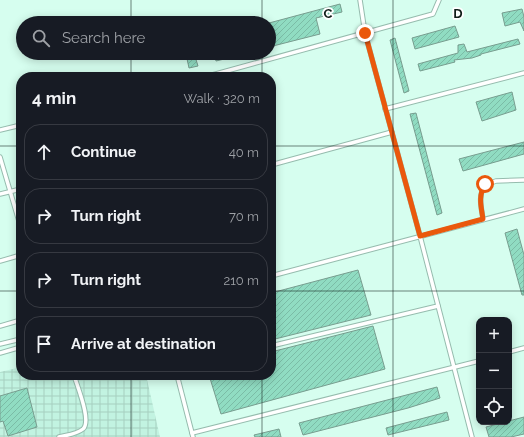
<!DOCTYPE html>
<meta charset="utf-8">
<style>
:root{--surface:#171b24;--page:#20242c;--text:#f1f3f6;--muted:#9ea1a6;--line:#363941}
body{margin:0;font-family:Raleway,sans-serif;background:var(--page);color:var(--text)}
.controls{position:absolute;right:12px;bottom:12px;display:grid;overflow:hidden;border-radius:8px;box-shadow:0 2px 10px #0003}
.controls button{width:36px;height:36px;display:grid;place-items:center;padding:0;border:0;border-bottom:1px solid var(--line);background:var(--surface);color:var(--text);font:20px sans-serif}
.stop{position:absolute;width:12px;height:12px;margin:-9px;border:3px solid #ea580c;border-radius:50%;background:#fff}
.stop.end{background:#ea580c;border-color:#fff;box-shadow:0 1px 4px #0008}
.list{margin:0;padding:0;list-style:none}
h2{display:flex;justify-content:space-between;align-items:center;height:52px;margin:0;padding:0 16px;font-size:17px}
h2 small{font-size:13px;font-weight:400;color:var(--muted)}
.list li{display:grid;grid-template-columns:26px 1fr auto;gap:12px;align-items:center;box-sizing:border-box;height:56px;margin:0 8px 8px;padding:0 8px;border:1px solid var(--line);border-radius:16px}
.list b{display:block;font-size:15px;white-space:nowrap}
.list em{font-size:13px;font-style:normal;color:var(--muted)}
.icon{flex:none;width:22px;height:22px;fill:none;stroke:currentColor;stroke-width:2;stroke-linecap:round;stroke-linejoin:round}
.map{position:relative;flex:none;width:524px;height:437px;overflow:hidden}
.search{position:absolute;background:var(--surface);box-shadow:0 2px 10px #0003;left:16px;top:16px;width:260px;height:44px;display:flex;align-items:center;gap:10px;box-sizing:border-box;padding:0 14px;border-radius:22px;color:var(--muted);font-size:15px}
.panel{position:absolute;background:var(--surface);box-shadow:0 2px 10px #0003;left:16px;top:72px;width:260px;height:308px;border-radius:16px}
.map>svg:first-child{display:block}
.industrial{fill:url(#industrial-grid)}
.building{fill:url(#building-hatch);stroke:#789d8f}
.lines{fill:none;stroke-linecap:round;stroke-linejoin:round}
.lane-casing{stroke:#96bcae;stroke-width:5.5}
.lane{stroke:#fff;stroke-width:3.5}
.route{stroke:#ea580c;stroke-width:5}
.grid{fill:none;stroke:#101e19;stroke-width:1;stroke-opacity:0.55}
.grid-label{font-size:13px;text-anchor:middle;font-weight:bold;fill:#101e19;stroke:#fff;stroke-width:3.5;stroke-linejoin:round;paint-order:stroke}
</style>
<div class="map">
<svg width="524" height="437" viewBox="0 0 524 437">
<defs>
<pattern id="industrial-grid" width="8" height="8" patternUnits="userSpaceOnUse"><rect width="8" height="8" fill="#c2f3e1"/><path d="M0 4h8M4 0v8" fill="none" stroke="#a6d0c0"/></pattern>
<pattern id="building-hatch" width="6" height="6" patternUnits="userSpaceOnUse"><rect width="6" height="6" fill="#90dcc2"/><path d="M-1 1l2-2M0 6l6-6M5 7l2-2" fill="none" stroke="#7bbca6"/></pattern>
</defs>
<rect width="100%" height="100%" fill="#d6feef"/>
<path class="industrial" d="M21 367V375H146L160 437H0V372Z"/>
<g class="building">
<path d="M340 4 342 12 316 18 320 34 269 47V23Z"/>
<path d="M522 9 524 17V31L520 22 505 26 502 13Z"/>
<path d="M455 26 459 37 415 49 412 38Z"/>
<path d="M395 38 409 91 404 93 390 40Z"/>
<path d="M518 39 520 44 481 54V55L472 58 454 60 455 62 420 71 418 64 458 53V45L464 44 467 52Z"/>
<path d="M194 53 198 66 189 68 186 54Z"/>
<path d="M214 53H241V55L216 61Z"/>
<path d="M512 92 516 110 482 121 476 102Z"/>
<path d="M416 113 442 213 437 215 410 114Z"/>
<path d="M524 142V154L463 171 459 159Z"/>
<path d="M517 229 524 255V295H522L505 233Z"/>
<path d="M358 270 371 315 271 340V293Z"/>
<path d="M373 326 385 369 221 414 209 375H271V352Z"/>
<path d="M437 387 440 398 408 408 303 435 299 423Z"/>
<path d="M27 388 37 427 8 436 3 421 0 422V396Z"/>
<path d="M447 412 449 420 388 435 386 428Z"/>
<path d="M524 417V434L511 437H489L486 427Z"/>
<path d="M279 429 281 437H255L254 435Z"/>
</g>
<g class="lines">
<defs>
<g id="lane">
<path d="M360 0 365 33 420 236 472 437"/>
<path d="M205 77 433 14 439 0"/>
<path d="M385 109 524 73"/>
<path d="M0 130 21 125"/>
<path d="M0 157 21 228"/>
<path d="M271 165 392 132"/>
<path d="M0 194 21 189"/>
<path d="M483 219C481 206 478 196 485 185L496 181 524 180"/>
<path d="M0 261 21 255"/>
<path d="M271 276 524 209"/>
<path d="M0 326 21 320"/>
<path d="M0 344 21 339"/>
<path d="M271 346 438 306"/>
<path d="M509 352 524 348"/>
<path d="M0 353 21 347"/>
<path d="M177 375 193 437"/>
<path d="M192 433 479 361"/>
<path d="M59 437C67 435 77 434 83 429 92 421 77 386 74 375"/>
</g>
</defs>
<use href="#lane" class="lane-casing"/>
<use href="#lane" class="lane"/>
</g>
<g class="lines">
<path class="route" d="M365 33 420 236 483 219C481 206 478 196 485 184"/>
</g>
<path class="grid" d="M131 0V23M262 0V23M393 0V437M131 53V77M262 53V77M0 146H21M271 146H524M0 291H21M271 291H524M131 375V437M262 375V437"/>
<g class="grid-label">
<text x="328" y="18">C</text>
<text x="458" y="18">D</text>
</g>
</svg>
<div class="controls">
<button>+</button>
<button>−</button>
<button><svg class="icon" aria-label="locate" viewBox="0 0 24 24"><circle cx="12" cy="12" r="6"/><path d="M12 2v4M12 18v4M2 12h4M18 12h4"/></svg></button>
</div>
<div class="stop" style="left:485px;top:184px"></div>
<div class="stop end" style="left:365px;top:33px"></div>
<div class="search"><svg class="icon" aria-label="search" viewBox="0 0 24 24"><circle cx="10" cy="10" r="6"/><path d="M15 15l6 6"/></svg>Search here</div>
<section class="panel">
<h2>4 min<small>Walk · 320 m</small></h2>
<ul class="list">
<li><svg class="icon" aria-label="ahead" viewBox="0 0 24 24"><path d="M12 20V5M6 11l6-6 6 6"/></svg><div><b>Continue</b></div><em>40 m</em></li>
<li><svg class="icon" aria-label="right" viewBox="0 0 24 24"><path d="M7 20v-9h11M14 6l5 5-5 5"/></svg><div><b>Turn right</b></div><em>70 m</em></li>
<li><svg class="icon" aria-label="right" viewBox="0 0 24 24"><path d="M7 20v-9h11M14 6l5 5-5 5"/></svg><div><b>Turn right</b></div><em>210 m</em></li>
<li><svg class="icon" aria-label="arrive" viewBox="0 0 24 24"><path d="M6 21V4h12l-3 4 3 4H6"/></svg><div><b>Arrive at destination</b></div></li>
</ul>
</section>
</div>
